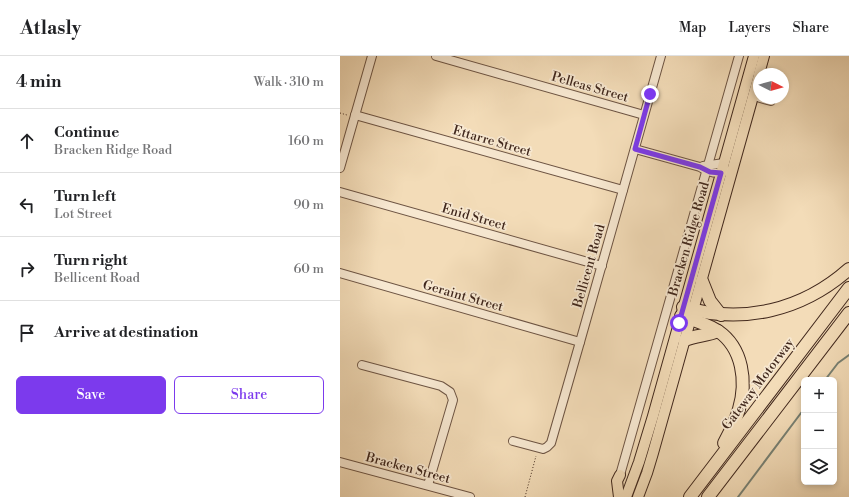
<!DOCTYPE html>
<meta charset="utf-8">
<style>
:root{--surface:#fff;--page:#f2f2f2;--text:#202124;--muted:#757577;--line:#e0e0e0;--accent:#7c3aed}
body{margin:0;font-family:"Libre Bodoni",serif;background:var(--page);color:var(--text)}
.controls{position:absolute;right:12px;bottom:12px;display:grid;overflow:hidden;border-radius:6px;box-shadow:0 2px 6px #0003}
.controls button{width:36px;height:36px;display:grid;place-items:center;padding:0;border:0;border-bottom:1px solid var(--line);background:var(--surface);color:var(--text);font:20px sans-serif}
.compass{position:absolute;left:413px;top:12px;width:36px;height:36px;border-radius:50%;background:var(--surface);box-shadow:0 2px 6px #0003;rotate:96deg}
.stop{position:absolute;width:12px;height:12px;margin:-9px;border:3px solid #7c3aed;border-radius:50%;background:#fff}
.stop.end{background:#7c3aed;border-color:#fff;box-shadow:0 1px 4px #0008}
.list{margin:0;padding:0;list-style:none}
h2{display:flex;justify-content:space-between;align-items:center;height:52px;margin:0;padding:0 16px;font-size:17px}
h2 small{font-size:13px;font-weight:400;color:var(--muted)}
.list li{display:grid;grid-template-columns:26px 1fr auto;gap:12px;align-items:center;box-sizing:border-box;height:64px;padding:0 16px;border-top:1px solid var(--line)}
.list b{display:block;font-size:15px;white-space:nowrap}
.list p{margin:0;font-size:13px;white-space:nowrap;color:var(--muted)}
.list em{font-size:13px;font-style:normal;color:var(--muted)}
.actions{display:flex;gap:8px;padding:12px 16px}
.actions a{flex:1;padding:9px 0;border:1px solid var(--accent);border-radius:6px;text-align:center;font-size:14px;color:var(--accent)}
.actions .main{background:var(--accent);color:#fff}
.icon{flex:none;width:22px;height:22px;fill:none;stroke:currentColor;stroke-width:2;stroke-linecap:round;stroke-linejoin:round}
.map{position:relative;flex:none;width:509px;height:441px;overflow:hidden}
header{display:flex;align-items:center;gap:24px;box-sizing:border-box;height:56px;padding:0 20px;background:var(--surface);border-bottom:1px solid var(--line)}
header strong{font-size:19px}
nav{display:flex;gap:22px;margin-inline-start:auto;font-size:14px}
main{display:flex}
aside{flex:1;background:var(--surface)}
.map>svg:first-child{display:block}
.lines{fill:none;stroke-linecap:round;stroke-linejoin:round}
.stream{stroke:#778073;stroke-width:2}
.minor-casing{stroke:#6d5443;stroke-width:10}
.major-casing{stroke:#40271c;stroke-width:12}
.highway-casing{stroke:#40271c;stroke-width:14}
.path{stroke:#40271c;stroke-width:1;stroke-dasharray:1 2;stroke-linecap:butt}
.minor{stroke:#f7e8d1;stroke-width:8}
.major{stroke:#f3dcb8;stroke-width:10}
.highway{stroke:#f3dcb8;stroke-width:12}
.route{stroke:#7c3aed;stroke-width:5}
.labels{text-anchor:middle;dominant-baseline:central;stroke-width:3.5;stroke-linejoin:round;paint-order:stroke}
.street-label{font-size:13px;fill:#40271c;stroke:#f7e8d1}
</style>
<header>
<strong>Atlasly</strong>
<nav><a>Map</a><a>Layers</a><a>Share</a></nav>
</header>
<main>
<aside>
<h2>4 min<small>Walk · 310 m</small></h2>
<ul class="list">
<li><svg class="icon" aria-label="ahead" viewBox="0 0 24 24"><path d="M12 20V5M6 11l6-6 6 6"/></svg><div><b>Continue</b><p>Bracken Ridge Road</p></div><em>160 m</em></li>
<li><svg class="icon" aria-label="left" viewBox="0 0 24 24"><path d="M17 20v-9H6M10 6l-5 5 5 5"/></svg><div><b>Turn left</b><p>Lot Street</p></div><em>90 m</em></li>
<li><svg class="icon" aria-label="right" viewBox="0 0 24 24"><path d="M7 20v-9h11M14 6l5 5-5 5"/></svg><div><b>Turn right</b><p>Bellicent Road</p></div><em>60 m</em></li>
<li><svg class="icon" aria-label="arrive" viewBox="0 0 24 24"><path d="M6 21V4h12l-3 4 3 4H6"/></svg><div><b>Arrive at destination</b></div></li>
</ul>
<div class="actions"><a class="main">Save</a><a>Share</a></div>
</aside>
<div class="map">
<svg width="509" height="441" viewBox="0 0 509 441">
<rect width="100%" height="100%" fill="#f3dcb8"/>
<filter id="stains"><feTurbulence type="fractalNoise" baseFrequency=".005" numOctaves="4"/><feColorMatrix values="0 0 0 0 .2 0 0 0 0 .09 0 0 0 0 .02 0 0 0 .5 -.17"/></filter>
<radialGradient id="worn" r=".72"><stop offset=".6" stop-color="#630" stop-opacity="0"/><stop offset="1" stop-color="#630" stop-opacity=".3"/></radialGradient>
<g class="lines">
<g class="stream">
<path d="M485 324 498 307 509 299"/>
<path d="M398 441 464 353"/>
</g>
<defs>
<g id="minor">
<path d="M96 0 304 59"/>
<path d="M420 42 431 45"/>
<path d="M15 59 283 134"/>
<path d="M295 93 360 111C368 116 377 119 386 115"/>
<path d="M363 110 384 107"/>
<path d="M0 112 32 0"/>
<path d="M0 136 262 210"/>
<path d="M0 217 240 286"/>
<path d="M22 309 101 330 110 336 113 344 88 429"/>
<path d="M173 385 203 393 207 391 211 387 240 286 321 0"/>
<path d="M0 406 130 441"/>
<path d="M280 419 399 0"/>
</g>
<g id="major">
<path d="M419 18 424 0"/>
<path d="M279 441 277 425 280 419"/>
<path d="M286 441 299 406 313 360 414 0"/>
<path d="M298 441 307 417 313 397 419 19"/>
</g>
<g id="highway">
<path d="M362 225 370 245 381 259"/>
<path d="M343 251C403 269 463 254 509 213"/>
<path d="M341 260C354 264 367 268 378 275 403 292 407 326 399 353 396 365 390 376 384 387"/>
<path d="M345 284C356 279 367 280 378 275"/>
<path d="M350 441 509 232"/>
<path d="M368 441 509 257"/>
</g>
</defs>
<use href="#minor" class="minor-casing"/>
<use href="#major" class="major-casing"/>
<use href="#highway" class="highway-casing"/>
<g class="path">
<path d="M0 57 7 59"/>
<path d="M185 441 196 400"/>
</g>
<use href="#minor" class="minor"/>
<use href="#major" class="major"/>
<use href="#highway" class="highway"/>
</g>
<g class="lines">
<path class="route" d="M310 38 295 93 360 111 370 116 381 117 339 267"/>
</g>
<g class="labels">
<g class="street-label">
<text transform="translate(250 31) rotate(16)">Pelleas Street</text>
<text transform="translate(152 85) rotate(16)">Ettarre Street</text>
<text transform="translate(134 161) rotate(16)">Enid Street</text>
<text transform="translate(349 183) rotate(-74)">Bracken Ridge Road</text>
<text transform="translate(249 210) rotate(-74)">Bellicent Road</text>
<text transform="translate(123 240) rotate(16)">Geraint Street</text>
<text transform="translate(418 328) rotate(-53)">Gateway Motorway</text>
<text transform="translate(68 412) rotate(15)">Bracken Street</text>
</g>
</g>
<rect width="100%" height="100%" filter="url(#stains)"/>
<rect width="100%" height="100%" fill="url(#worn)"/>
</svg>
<div class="controls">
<button>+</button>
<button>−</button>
<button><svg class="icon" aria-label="layers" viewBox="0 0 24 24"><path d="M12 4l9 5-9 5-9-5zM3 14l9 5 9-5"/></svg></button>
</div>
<svg class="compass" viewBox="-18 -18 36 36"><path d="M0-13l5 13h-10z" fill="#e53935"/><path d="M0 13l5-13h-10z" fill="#757577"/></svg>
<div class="stop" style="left:339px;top:267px"></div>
<div class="stop end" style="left:310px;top:38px"></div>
</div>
</main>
